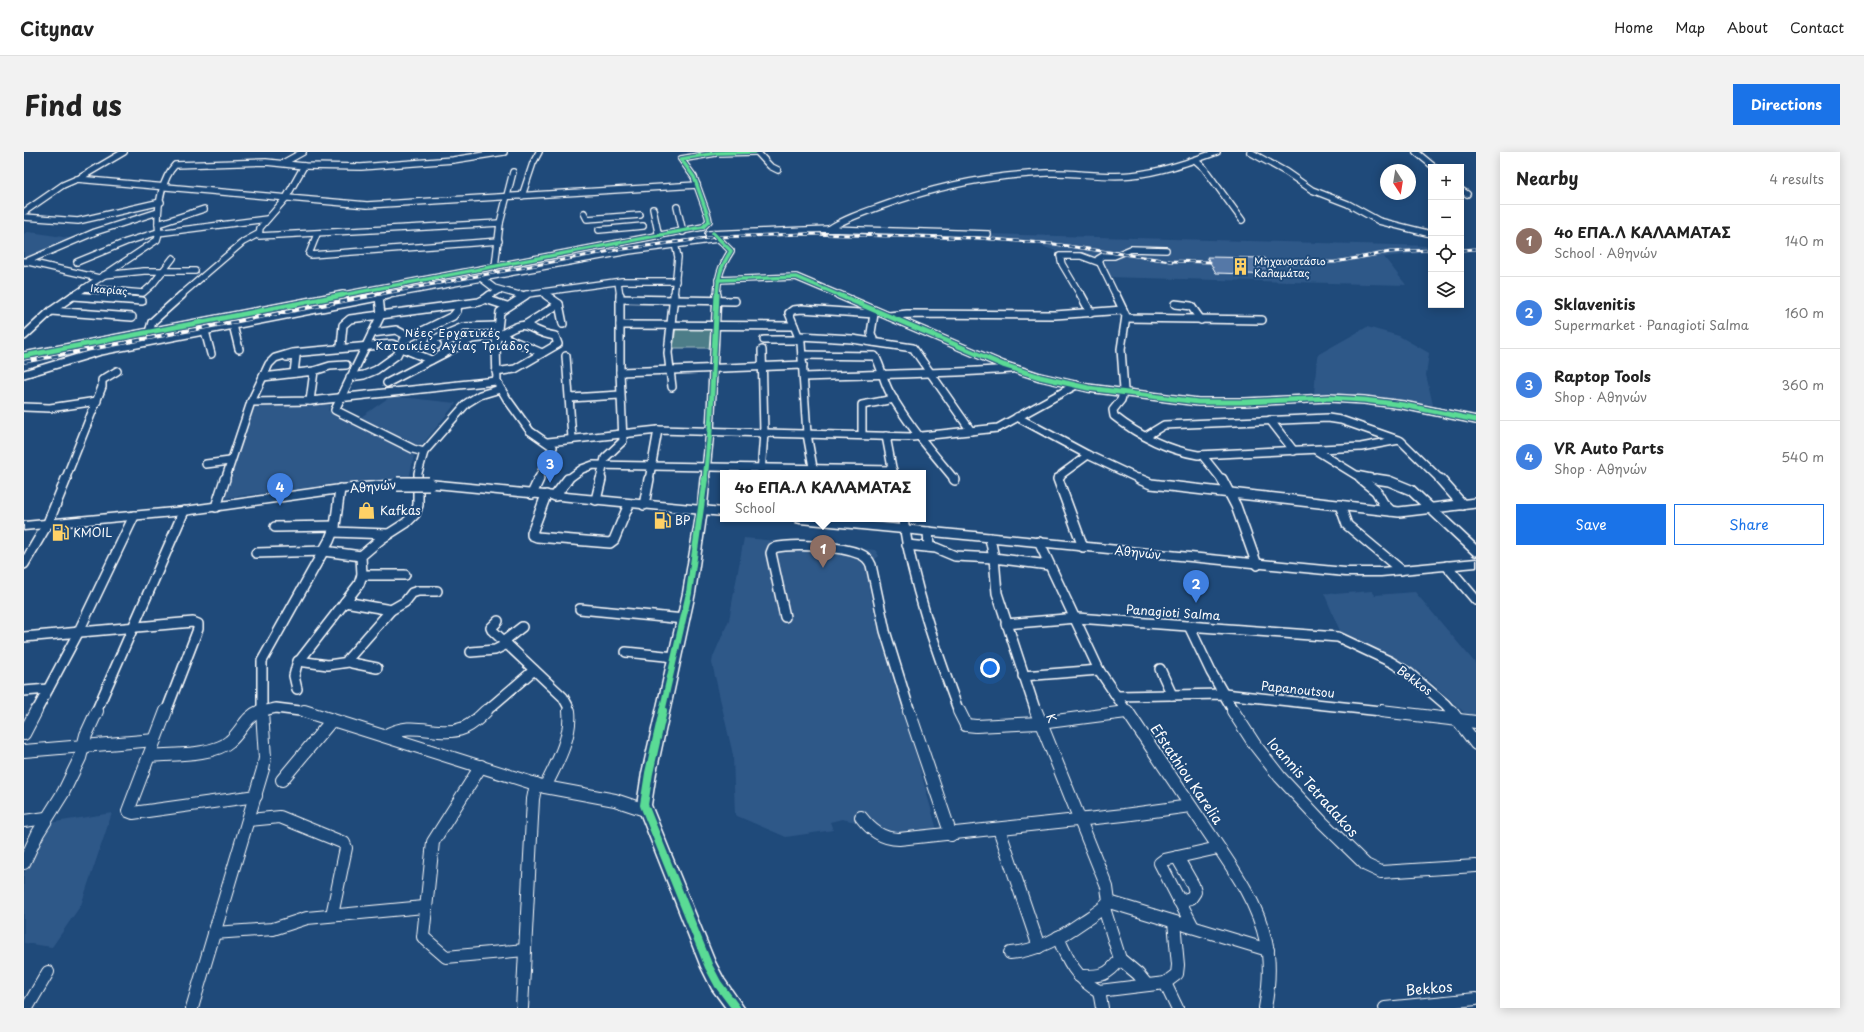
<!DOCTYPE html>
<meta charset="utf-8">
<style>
:root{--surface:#fff;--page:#f2f2f2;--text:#222;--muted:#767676;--line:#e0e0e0;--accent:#1a73e8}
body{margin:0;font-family:"Playpen Sans",sans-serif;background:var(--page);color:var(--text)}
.controls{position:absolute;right:12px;top:12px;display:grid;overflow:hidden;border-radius:0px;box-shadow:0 2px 10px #0003}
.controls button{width:36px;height:36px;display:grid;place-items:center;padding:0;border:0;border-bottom:1px solid var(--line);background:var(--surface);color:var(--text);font:20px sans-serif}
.compass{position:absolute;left:1356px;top:12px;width:36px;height:36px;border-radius:50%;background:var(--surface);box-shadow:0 2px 10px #0003;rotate:168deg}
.you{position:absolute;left:966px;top:516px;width:14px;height:14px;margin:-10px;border:3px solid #fff;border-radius:50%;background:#1a73e8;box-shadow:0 0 0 6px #1a73e833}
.badge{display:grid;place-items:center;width:26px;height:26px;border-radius:50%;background:var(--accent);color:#fff;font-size:13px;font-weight:700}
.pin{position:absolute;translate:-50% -33px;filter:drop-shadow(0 1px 2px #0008)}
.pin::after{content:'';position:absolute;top:21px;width:14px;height:12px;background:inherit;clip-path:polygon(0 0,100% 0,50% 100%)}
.popup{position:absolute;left:696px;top:318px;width:206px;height:52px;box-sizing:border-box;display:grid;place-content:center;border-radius:0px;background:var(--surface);filter:drop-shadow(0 1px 3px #0005);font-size:13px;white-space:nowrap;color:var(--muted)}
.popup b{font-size:15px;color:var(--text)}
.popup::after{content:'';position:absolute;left:50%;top:100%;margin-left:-8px;border:8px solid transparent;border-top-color:var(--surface)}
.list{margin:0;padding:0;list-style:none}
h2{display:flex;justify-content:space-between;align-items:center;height:52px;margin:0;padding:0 16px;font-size:17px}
h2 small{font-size:13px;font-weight:400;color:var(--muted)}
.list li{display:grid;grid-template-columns:26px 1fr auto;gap:12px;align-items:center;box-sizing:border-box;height:72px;padding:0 16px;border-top:1px solid var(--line)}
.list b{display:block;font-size:15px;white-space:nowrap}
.list p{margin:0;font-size:13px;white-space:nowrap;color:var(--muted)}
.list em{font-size:13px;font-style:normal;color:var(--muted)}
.actions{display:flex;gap:8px;padding:12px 16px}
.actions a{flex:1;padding:9px 0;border:1px solid var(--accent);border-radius:0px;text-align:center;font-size:14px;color:var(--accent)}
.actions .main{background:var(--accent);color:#fff}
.icon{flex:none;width:22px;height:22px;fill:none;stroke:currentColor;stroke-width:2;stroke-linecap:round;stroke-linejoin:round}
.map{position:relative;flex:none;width:1452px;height:856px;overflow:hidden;border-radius:0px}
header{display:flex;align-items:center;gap:24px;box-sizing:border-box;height:56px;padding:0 20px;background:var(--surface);border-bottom:1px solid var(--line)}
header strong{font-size:19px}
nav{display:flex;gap:22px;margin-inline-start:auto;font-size:14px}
.intro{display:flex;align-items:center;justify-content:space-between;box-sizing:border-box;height:96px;padding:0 24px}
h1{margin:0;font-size:28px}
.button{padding:10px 18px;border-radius:0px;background:var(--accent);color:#fff;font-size:14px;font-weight:700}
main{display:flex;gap:24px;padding:0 24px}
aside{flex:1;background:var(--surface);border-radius:0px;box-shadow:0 2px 10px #0003}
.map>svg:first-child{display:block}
.built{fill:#2f5888}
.green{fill:#4e7d88;stroke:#a6bec4}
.building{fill:#5478a7;stroke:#fff}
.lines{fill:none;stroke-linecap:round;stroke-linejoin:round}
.minor-far3-casing{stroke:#fff;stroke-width:8}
.minor-far2-casing{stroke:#fff;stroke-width:10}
.minor-far1-casing{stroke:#fff;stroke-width:12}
.minor-casing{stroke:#fff;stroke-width:14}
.tertiary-casing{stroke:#fff;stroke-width:3}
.secondary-casing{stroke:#fff;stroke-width:3}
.minor-far3{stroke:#1f4a7a;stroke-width:5.5}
.minor-far2{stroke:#1f4a7a;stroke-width:7}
.minor-far1{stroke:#1f4a7a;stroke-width:9}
.minor{stroke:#1f4a7a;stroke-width:12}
.tertiary{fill:#1f4a7a;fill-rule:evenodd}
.secondary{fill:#1f4a7a;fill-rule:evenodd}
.rail-far1-casing{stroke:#fff;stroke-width:3}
.rail-casing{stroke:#fff;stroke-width:3.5}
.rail-far1{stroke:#1f4a7a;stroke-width:2;stroke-dasharray:5.5;stroke-linecap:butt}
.rail{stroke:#1f4a7a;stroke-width:2.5;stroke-dasharray:7;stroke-linecap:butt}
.secondary-bridge-casing{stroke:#fff;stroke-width:16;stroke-linecap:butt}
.secondary-bridge{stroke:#1f4a7a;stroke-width:13}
.cycleway-far3-casing{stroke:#1f4a7a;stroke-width:5}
.cycleway-far2-casing{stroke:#1f4a7a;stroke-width:7}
.cycleway-far1-casing{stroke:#1f4a7a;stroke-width:8}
.cycleway-casing{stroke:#1f4a7a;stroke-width:10}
.cycleway-far3{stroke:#5adb95;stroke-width:3.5}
.cycleway-far2{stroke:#5adb95;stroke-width:5}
.cycleway-far1{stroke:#5adb95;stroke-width:6}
.cycleway{stroke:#5adb95;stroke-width:8}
.labels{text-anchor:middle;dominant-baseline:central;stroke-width:4;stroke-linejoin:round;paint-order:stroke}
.far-poi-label{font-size:10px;fill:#fff;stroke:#1f4a7a;text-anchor:start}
.far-street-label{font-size:10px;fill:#fff;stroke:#1f4a7a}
.far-neighbourhood-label{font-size:11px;letter-spacing:1px;fill:#fff;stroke:#1f4a7a}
.street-label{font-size:12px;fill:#fff;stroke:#1f4a7a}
.poi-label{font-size:12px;fill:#fff;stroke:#1f4a7a;text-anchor:start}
.near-street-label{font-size:14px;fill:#fff;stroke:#1f4a7a}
</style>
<header>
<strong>Citynav</strong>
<nav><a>Home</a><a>Map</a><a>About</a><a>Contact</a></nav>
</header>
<div class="intro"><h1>Find us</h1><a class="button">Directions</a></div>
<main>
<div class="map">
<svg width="1452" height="856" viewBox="0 0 1452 856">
<rect width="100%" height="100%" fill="#1f4a7a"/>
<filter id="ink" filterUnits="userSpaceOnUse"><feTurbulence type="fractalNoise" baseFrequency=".025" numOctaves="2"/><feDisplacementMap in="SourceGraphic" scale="8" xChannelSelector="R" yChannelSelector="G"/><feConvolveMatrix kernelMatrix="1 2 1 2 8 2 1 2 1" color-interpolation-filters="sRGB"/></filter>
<g filter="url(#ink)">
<g class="built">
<path d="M810 78 1407 94V100L1360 105 1382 133 1082 125 1075 110 1051 101 1032 99 1012 92 951 87 806 84Z"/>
<path d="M3 80 13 81 51 87 5 107 0 105V82Z"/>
<path d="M1343 175 1375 184 1405 201 1402 223 1409 253 1344 244 1290 242 1293 205 1295 202Z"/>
<path d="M367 244 432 251 390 303 385 327 336 329 200 346 231 252 309 248 304 258 330 270Z"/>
<path d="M720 386 851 398 855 404 842 414 846 442 854 477 892 603 913 678 865 683 852 674 818 667 806 670 809 678 762 685 711 663 709 603 688 511 689 505 705 468Z"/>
<path d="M1348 439 1351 443 1391 440 1452 512V564H1444L1396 520 1316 479 1300 441 1311 442Z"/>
<path d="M88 661 57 753 28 795 0 791V722L25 671Z"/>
</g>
<path class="green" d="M652 175 687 176 685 196H649Z"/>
<path class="building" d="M1183 105 1241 106 1253 123 1192 121Z"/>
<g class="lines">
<defs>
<g id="minor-far3">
<path d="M733 0 746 14 754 18"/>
<path d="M1226 0 1262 20 1288 38 1324 52 1355 69 1407 82"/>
<path d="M1392 0 1410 15"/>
<path d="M1171 8 1180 16 1218 68"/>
<path d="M259 11 279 0"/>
<path d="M280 14 262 46 236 76 235 84 476 71"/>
<path d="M54 27 100 0"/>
<path d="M1437 38 1443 42"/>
<path d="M498 44 509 11 515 0"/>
<path d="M653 55 659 80"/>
<path d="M629 57 635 85"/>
<path d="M0 60 39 33 53 27 343 53 673 33"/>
<path d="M560 61 563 67 616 63"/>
<path d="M0 65 54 69 137 50"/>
<path d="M134 72 180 57"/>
<path d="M805 77C820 67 838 61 855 55 909 35 966 23 1023 21 1052 20 1080 26 1108 23 1138 20 1165 10 1193 0"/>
<path d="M575 78 619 74"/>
<path d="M134 81 243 67"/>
<path d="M293 82 285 102 287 103 475 89"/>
<path d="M684 82 805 77 964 82"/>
<path d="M690 82 707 99C696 116 694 124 693 144"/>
<path d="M0 109 75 126"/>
<path d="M1 110 71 80 134 60"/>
<path d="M53 110 102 90 134 80"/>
<path d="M471 115 476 71 489 20"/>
<path d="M80 123 120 119H171"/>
<path d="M457 126 470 136 499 144"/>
<path d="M694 128 772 125 817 144"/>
<path d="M594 130 596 144"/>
<path d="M60 136 119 141 128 133 149 106"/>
<path d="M519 140 523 144"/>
<path d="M49 144H55"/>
<path d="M49 144 133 88C136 82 134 76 134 70 134 51 138 27 151 13L242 10 280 14 337 15 429 8 480 0"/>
<path d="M156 144 219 90 234 82"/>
<path d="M314 144 679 75 685 69 684 64 670 25 657 7 692 1 731 0"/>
<path d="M359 144 605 99 694 87"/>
<path d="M465 144 475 138"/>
<path d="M500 144 504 142 598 129H652"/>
<path d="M650 144 654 105 651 92"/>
<path d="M1057 144 1038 112 1036 104H1057L1076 111"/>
<path d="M1092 144 1074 107 1079 104H1090L1107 97 1142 98"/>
</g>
<g id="minor-far2">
<path d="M466 143 461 147 483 154"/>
<path d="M497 143 499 144"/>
<path d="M502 143 476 160 472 194 473 230 483 247 506 279 529 295 514 328"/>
<path d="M522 143 535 152 539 172"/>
<path d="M815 143 979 213 1016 225 1064 236 1174 250H1221L1305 246 1340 248 1379 253 1452 268"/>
<path d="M1057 143 1067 161"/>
<path d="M1092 143 1102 164 1097 197 1100 238 1097 248 1089 258 1090 264C1114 283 1144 298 1174 303L1337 295 1375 288"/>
<path d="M49 144 118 149"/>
<path d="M355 145 357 163 311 258 389 297 400 300"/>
<path d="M596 147 711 149"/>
<path d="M1151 152 1167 154 1177 168"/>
<path d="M27 159 108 165"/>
<path d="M865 164 883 162 1031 163 1099 158"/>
<path d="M1102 166 1238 168"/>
<path d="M209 173 215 197"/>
<path d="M501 173 535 152"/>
<path d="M596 173 770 174"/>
<path d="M181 179 187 202"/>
<path d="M125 180 128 170 158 143"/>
<path d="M348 181 372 178 385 185"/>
<path d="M0 184 27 159 50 143"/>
<path d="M776 184 828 187 889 196 947 279"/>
<path d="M740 188H777"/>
<path d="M850 190 847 181 850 162 852 160"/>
<path d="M413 193 409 190 411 187 439 175 473 174"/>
<path d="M317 195 319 173 326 167 455 150 461 147"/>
<path d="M778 203 851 204C858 216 859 229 866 241 884 273 908 300 931 328"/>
<path d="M0 204 319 143"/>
<path d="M542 204 548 286"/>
<path d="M263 205 272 204 270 221"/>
<path d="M290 219 306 214 322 213"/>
<path d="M472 220 491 217 534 192 531 184C499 179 508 163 475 184"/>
<path d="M596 220 779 213"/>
<path d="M0 222 77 199 364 143"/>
<path d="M239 225 290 219 286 249"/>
<path d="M326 225 340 223 352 218 373 203 380 188 429 164 433 159 434 153"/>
<path d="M780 225C849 222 918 222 987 217"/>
<path d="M363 231 448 187 478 184 518 201"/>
<path d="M648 235 644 201 650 143"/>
<path d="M546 246 596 243"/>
<path d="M227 250 286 249 472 229"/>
<path d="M0 255 26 256 73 249"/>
<path d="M993 265 1064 303 1117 328"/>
<path d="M1246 268 1270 299"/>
<path d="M838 283V253L870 247"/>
<path d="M862 284 869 321"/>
<path d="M1122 284 1140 273 1304 266 1317 268 1377 289 1417 328"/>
<path d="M524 290 634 278 888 285 974 276 1052 233"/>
<path d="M1293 299 1332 323 1357 328"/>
<path d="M1178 303 1198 328"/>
<path d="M182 312 206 309"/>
<path d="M737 321 740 281 738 198"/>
<path d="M790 321 783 282 777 191 765 161 769 158 778 157 850 162"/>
<path d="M1334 324 1338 328"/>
<path d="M41 328 78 235V228L93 219"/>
<path d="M201 328 227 250 245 212 251 206 268 201 368 192 407 208"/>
<path d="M394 328V321L400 300 443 251 456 243 476 237"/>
<path d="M543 328 558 317 569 313 869 318"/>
<path d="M576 328 581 306 599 289 596 220V143"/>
<path d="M625 328 634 278"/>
<path d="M681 328 686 279 693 143"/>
<path d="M1034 328 1038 322 1064 303"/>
</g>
<g id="minor-far1">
<path d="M930 327 931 328"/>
<path d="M1034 327 1059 395"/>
<path d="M1115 327 1127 332 1375 360 1452 351"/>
<path d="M1198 327 1212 354 1233 413"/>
<path d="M1337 327 1352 339 1359 351 1367 359"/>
<path d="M1352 327 1365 329 1387 338 1452 399"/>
<path d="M1416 327 1439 353"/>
<path d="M508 342 515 327"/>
<path d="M522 343 508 381V383L513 385 586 391 590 388 605 352"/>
<path d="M531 344 544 327"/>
<path d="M572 348 577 327"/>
<path d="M620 353 625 327"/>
<path d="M1316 353 1323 373 1377 418"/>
<path d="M192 355 201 327"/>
<path d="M678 358 681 327"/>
<path d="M879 367C889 433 912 498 935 560"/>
<path d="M251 375 311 374"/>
<path d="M309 380 364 382"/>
<path d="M904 380 905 395"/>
<path d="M966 386 970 406 973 441 1012 560"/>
<path d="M1015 390 1075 518 1103 560"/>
<path d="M883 393 912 396 931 404 970 406 1025 413"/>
<path d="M232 401 300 399 337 404"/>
<path d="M0 412 24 371 42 327"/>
<path d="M1423 414 1452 448"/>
<path d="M338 423H381"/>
<path d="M321 450 367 458"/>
<path d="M556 457 660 467"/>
<path d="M761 465 747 401 749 396C770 391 816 394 836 402 841 404 845 408 847 413L861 479 886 560"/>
<path d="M474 469 467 476 468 478 539 545 544 554 545 560"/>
<path d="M982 472 1053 466 1314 485 1367 510 1385 521 1421 552 1428 560"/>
<path d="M1165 474 1187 520 1210 560"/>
<path d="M0 485 169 470 174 472V477L142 560"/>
<path d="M480 489 498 475"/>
<path d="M447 500 471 498 483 492"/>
<path d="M602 500 651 505"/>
<path d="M274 509 304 513 325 510"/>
<path d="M353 516 328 511 324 507 367 458 381 450 388 441 394 439H413"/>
<path d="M1136 517 1148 543"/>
<path d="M999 524 1075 518"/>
<path d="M273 537 270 524 273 512 335 432 338 423 337 404 357 387 382 371 391 362 394 353V327"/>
<path d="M0 539 24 537"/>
<path d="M1093 544 1200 542 1366 560"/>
<path d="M12 560 54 481 110 364"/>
<path d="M72 560 160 359"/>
<path d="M234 560 252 556 284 560"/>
<path d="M238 560V509L305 389 311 374 316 337"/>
<path d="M461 560 510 518"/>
<path d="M1099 560H1102"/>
</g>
<g id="minor">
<path d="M142 559 104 659 109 661 232 644"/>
<path d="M280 559 521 635 591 648 621 658"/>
<path d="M885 559 927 683"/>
<path d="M935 559 942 573 952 574 1016 571 1102 560"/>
<path d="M1012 559 1083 735 1085 750"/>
<path d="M1103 559C1129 598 1155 637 1181 675 1205 711 1233 747 1242 790 1247 812 1245 834 1241 856"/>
<path d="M1209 559 1231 593 1256 625 1298 670 1342 713 1357 720 1452 714"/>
<path d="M1357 559 1452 570"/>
<path d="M1427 559 1452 592"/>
<path d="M0 582 12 559"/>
<path d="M361 584C390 566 413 587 440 576 449 572 455 566 462 559"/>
<path d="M0 599 131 588"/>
<path d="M125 604C147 602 190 604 206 589 218 579 221 565 236 559"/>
<path d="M457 614 409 690 399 785 422 805 501 798"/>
<path d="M258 628 308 568"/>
<path d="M521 635C532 613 548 585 545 559"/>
<path d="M837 665C847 678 858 687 875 687L1100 663 1166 654"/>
<path d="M225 668 256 665 320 691 322 696 308 763"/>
<path d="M0 669 22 666"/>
<path d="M975 677 1015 795"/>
<path d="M1153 705 1169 733 1171 740 1167 746 1155 749"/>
<path d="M0 711 14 681 39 641 56 606 62 583 73 559"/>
<path d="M1085 750 1244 798"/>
<path d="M1080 756 1096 807 1114 822 1123 833"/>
<path d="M1169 775 1136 711 1140 708 1194 696"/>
<path d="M190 781 249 777 283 766 400 755"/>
<path d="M1034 785C1043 807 1053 828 1075 839L1141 831 1153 822 1154 813 1150 770"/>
<path d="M986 801C1014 799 1037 785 1060 769 1069 763 1078 758 1085 750"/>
<path d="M1055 824C1076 824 1083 825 1096 807"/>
<path d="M1141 831 1153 856"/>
<path d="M1075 839 1078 856"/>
<path d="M3 856 24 820"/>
<path d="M168 856 239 617 241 606 238 559"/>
<path d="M498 856 509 647 512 632"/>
<path d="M1361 856 1452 847"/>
</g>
<path id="tertiary" d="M678 355 683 358 671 441 632 621 627 653 691 810 700 827 720 856H702L688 837 677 815 613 653 618 621 659 441 673 358Z"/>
<g id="secondary">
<path d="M373 328 377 329 379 332 377 335 316 341 160 363 0 378V370L160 355 316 333Z"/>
<path d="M405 328 699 356V364L401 335 399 332 401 329Z"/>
<path d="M770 367H817L1321 416H1357L1452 407V415L1357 424H1321L776 371 772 370Z"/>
</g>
</defs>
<use href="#minor-far3" class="minor-far3-casing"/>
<use href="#minor-far2" class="minor-far2-casing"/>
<use href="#minor-far1" class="minor-far1-casing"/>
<use href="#minor" class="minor-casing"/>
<use href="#tertiary" class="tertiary-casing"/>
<use href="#secondary" class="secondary-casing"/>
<use href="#minor-far3" class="minor-far3"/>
<use href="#minor-far2" class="minor-far2"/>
<use href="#minor-far1" class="minor-far1"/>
<use href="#minor" class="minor"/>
<use href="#tertiary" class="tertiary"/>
<use href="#secondary" class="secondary"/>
<defs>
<g id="rail-far1">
<path d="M1437 98 1452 97"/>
<path d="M1245 111 1311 110 1366 100 1407 98"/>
<path d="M346 144 592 98 692 85 781 82 954 86 1030 92 1146 109 1186 110"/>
</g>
<path id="rail" d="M0 210 352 143"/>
</defs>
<use href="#rail-far1" class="rail-far1-casing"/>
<use href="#rail" class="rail-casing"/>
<use href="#rail-far1" class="rail-far1"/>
<use href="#rail" class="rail"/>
<defs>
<path id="secondary-bridge" d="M373 332H405"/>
</defs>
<use href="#secondary-bridge" class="secondary-bridge-casing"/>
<use href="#secondary-bridge" class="secondary-bridge"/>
<defs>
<g id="cycleway-far3">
<path d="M689 81 707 99C696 116 694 124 693 144"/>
<path d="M694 128 772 125 817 144"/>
<path d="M314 144 679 75 685 69 684 64 670 25 657 7 692 1 731 0"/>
</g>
<g id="cycleway-far2">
<path d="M815 143 979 213 1016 225 1064 236 1174 250H1221L1305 246 1340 248 1379 253 1452 268"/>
<path d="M0 204 319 143"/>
<path d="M681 328 686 279 693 143"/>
</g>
<path id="cycleway-far1" d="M638 560 665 441 681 327"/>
<path id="cycleway" d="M639 559 625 621 620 653 685 815 694 832 712 856"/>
</defs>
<use href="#cycleway-far3" class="cycleway-far3-casing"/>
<use href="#cycleway-far2" class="cycleway-far2-casing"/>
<use href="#cycleway-far1" class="cycleway-far1-casing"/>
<use href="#cycleway" class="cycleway-casing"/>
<use href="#cycleway-far3" class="cycleway-far3"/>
<use href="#cycleway-far2" class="cycleway-far2"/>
<use href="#cycleway-far1" class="cycleway-far1"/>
<use href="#cycleway" class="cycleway"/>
</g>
</g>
<defs>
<symbol id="building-bare" viewBox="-9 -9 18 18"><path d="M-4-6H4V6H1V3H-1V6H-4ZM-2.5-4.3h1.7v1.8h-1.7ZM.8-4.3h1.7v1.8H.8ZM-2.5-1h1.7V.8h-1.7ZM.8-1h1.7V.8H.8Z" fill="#ffd166" stroke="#1f4a7a" stroke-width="2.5" paint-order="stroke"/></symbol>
<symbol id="shop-bare" viewBox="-9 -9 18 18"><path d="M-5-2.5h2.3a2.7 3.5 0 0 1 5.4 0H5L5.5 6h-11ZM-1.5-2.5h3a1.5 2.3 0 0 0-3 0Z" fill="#ffd166" stroke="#1f4a7a" stroke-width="2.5" paint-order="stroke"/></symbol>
<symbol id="fuel-bare" viewBox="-9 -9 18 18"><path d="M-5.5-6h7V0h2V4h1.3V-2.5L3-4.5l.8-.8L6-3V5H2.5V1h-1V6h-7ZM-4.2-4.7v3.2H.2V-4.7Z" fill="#ffd166" stroke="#1f4a7a" stroke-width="2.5" paint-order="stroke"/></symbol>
</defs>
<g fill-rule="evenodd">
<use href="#building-bare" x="1204" y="102" width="25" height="25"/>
<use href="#shop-bare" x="330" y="346" width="25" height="25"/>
<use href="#fuel-bare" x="626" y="356" width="25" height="25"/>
<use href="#fuel-bare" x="24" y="368" width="25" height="25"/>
</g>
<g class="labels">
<g class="far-poi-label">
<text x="1230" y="108">Μηχανοστάσιο<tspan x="1230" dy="12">Καλαμάτας</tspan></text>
</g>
<g class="far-street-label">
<text transform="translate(85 137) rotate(5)">Ικαρίας</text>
</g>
<g class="far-neighbourhood-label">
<text x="429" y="180">Νέες Εργατικές<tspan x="429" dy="13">Κατοικίες Αγίας Τριάδος</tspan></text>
</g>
<g class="street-label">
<text transform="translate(349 334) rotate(-5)">Αθηνών</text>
<text transform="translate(1114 400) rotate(6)">Αθηνών</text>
<text transform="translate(1149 460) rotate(4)">Panagioti Salma</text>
<text transform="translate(1391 528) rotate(37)">Bekkos</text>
<text transform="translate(1274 537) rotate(6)">Papanoutsou</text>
<text transform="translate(1028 566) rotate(69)">Κ</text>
</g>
<g class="poi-label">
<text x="356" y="358">Kafkas</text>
<text x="651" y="368">BP</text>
<text x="49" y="380">KMOIL</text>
</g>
<g class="near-street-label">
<text transform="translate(1163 622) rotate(56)">Efstathiou Karelia</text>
<text transform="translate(1289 635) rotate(48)">Ioannis Tetradakos</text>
<text transform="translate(1405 836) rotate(-5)">Bekkos</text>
</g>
</g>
</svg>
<div class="controls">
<button>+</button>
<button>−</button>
<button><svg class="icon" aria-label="locate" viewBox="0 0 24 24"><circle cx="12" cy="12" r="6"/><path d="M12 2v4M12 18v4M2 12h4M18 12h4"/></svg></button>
<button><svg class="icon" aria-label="layers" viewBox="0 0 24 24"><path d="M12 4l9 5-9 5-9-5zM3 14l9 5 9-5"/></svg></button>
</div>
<svg class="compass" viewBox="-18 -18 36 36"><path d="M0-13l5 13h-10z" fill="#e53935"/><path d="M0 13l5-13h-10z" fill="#767676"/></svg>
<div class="you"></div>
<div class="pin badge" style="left:799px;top:416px;background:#8d6e63">1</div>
<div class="popup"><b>4ο ΕΠΑ.Λ ΚΑΛΑΜΑΤΑΣ</b>School</div>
<div class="pin badge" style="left:1172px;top:451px;background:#3f7fe0">2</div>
<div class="pin badge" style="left:526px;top:331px;background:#3f7fe0">3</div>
<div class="pin badge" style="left:256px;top:354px;background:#3f7fe0">4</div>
</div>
<aside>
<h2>Nearby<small>4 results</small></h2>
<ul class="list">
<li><span class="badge" style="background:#8d6e63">1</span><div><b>4ο ΕΠΑ.Λ ΚΑΛΑΜΑΤΑΣ</b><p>School · Αθηνών</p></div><em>140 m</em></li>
<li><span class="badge" style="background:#3f7fe0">2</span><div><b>Sklavenitis</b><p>Supermarket · Panagioti Salma</p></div><em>160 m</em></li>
<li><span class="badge" style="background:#3f7fe0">3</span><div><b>Raptop Tools</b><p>Shop · Αθηνών</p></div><em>360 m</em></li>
<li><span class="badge" style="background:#3f7fe0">4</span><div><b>VR Auto Parts</b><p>Shop · Αθηνών</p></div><em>540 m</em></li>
</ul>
<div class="actions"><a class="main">Save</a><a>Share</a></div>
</aside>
</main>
